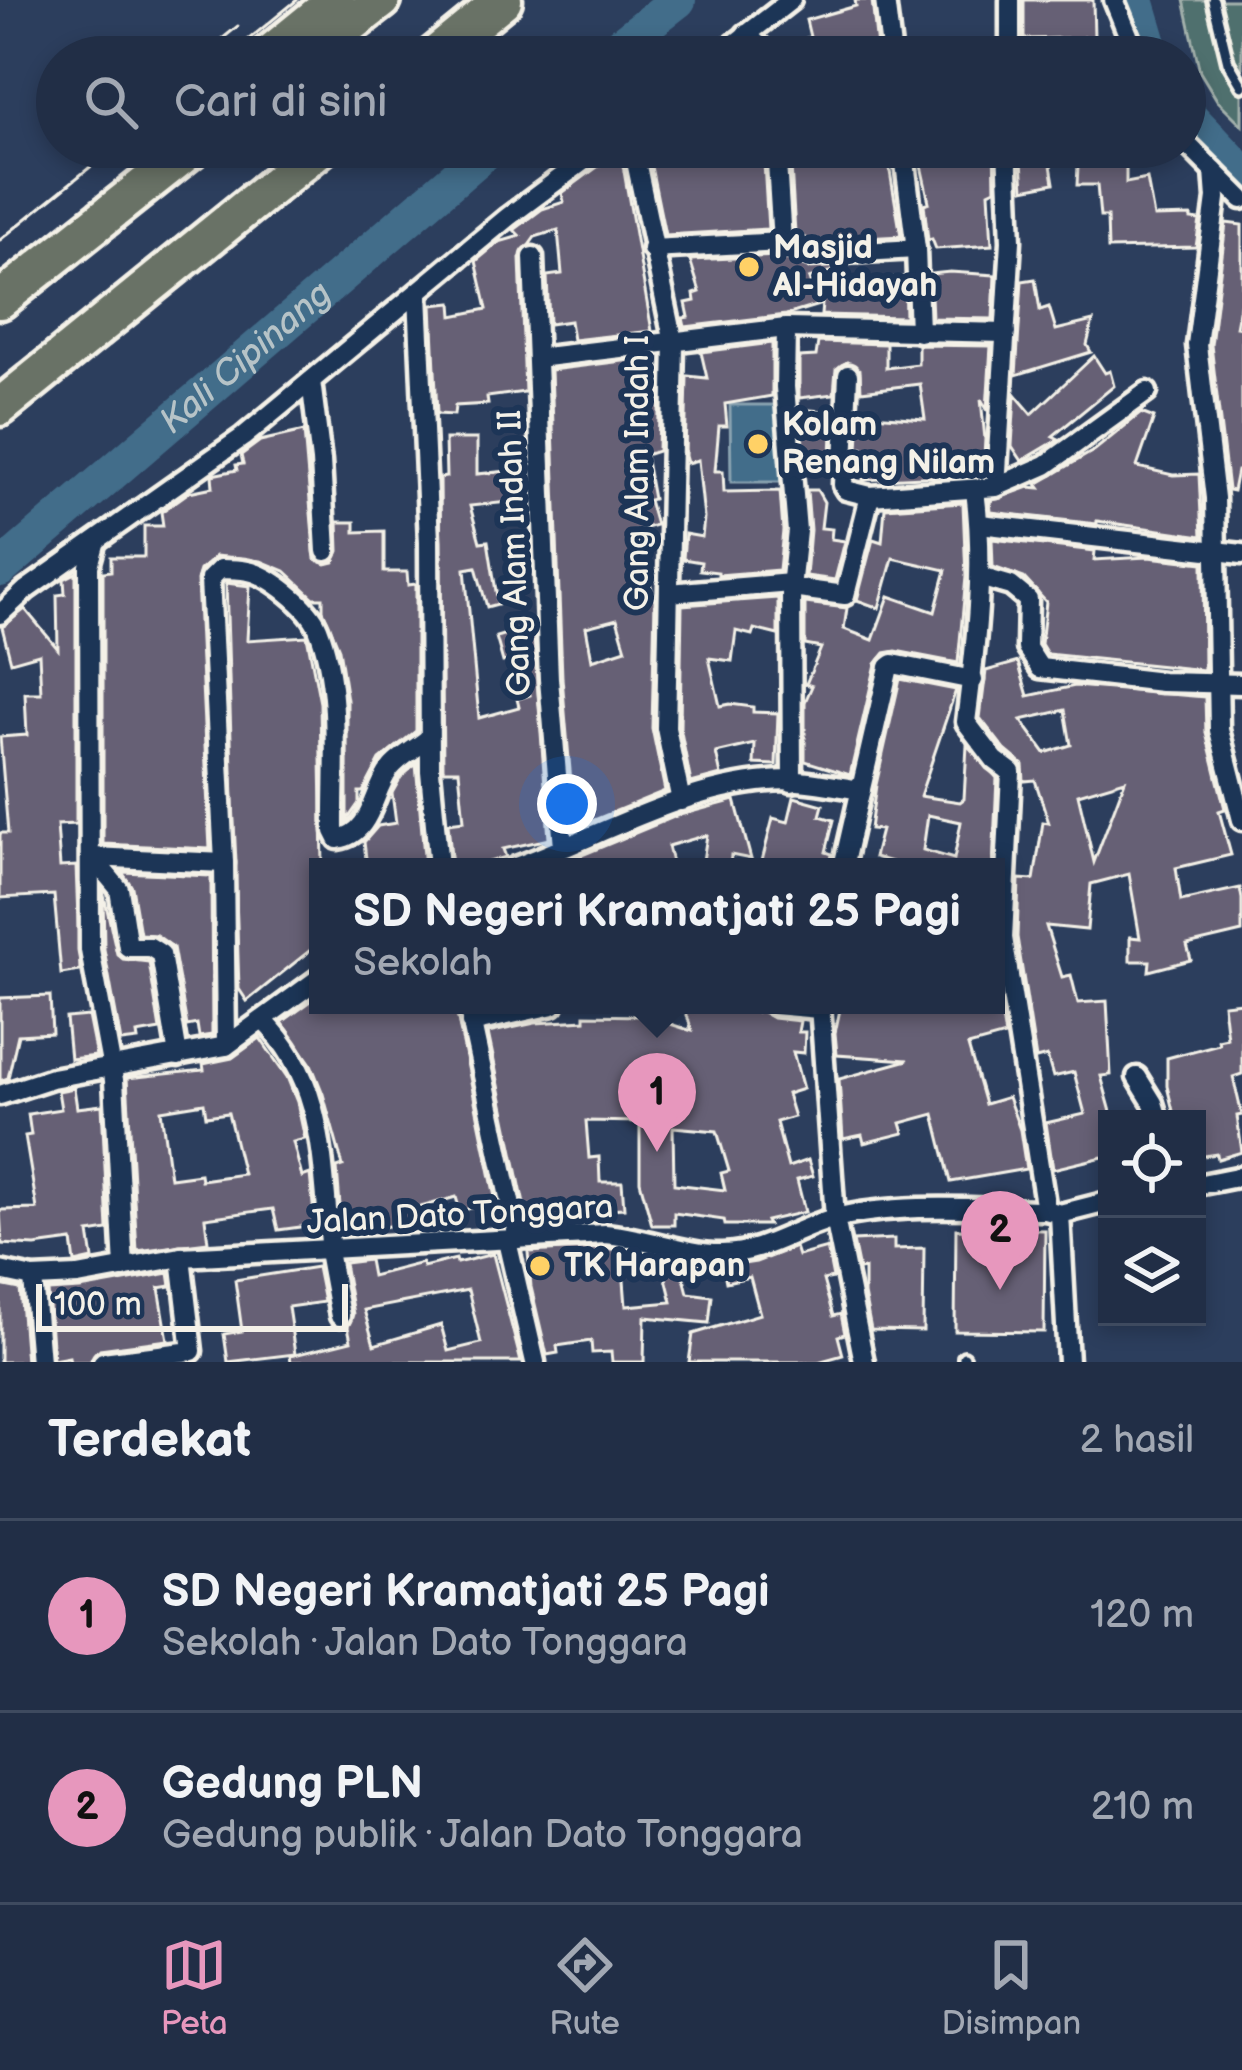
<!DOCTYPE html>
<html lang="id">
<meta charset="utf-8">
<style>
:root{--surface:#212e46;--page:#29364d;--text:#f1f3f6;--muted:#a2a8b3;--line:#3e4a5f;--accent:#e797bd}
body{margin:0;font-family:"Balsamiq Sans",sans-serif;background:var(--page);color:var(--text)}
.controls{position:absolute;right:36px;bottom:36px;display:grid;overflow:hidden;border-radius:0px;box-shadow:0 6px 18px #0003}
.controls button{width:108px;height:108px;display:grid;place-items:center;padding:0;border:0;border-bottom:3px solid var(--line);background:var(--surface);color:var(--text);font:60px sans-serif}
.scale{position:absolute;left:36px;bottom:30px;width:312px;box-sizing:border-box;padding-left:12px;border:6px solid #f4f1e8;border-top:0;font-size:33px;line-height:42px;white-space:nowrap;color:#f4f1e8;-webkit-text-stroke:9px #1d3557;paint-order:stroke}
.you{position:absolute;left:567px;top:804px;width:42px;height:42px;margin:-30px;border:9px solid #fff;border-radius:50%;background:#1a73e8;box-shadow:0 0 0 18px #1a73e833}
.badge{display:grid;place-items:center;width:78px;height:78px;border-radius:50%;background:var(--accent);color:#111;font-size:39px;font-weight:700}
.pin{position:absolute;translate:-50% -99px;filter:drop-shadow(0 3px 6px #0008)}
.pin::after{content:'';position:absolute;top:63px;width:42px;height:36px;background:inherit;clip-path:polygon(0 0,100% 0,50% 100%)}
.popup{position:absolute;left:309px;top:858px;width:696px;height:156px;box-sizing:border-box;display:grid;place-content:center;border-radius:0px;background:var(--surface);filter:drop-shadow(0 3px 9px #0005);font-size:39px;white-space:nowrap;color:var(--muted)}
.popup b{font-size:45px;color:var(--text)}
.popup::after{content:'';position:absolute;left:50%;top:100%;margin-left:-24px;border:24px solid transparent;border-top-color:var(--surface)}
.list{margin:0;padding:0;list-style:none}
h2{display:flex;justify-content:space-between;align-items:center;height:156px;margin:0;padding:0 48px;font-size:51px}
h2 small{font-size:39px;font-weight:400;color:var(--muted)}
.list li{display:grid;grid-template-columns:78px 1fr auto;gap:36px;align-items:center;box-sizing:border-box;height:192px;padding:0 48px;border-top:3px solid var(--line)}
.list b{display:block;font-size:45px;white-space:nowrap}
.list p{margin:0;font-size:39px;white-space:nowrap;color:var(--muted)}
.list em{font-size:39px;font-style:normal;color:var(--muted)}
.icon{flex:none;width:66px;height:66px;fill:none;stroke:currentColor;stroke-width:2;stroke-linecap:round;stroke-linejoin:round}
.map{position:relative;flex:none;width:1242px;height:1362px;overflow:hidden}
.search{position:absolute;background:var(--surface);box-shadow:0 6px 18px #0003;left:36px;right:36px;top:36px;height:132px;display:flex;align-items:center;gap:30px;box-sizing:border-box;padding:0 42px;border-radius:66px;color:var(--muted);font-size:45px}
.sheet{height:540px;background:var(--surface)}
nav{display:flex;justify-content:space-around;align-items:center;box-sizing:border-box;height:168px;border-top:3px solid var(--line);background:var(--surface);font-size:33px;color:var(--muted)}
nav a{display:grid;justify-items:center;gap:6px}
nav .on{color:var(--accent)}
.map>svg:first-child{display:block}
.green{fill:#506f6e;stroke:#a2b0ab;stroke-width:3}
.water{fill:#426d8a;stroke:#89a2b0;stroke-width:3}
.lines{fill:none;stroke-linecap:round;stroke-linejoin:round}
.river{stroke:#426d8a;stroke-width:36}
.building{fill:#666175;stroke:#f4f1e8;stroke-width:3;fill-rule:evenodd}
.lane-casing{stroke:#f4f1e8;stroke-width:18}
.street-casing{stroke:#f4f1e8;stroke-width:27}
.highway-casing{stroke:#f4f1e8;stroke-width:45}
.lane{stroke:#1d3557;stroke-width:9}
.street{stroke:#1d3557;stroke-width:18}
.highway{stroke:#697266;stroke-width:36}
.tram{stroke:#f4f1e8;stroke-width:3}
.poi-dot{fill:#ffd166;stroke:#1d3557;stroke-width:4.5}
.labels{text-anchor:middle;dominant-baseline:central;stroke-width:12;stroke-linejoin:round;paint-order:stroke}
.poi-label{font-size:33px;font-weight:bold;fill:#f4f1e8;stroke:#1d3557;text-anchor:start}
.street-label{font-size:33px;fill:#f4f1e8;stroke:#1d3557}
.water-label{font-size:36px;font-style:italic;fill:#b6c3c7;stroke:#1d3557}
</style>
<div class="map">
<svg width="1242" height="1362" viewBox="0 0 1242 1362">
<rect width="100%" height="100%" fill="#2c3e5d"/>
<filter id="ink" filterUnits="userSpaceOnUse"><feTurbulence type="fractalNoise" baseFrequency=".00833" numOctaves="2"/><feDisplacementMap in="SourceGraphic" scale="24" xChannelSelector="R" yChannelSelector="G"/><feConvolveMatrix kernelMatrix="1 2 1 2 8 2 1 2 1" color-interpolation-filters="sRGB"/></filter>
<g filter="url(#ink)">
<path class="green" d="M1184 0H1242V125L1217 100 1200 72Z"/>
<path class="water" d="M730 405H785L786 482H731Z"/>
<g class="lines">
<g class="river">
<path d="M1136 0 1153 57"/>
<path d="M605 57 678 0"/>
<path d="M1185 112 1242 172"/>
<path id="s1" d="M0 569 491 147"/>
</g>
</g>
<g class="building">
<path d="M855 0H872L878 57H800L796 41 810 37 806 20 856 6Z"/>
<path d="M1024 0H1093L1094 37H1085L1089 57H1069L1066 38 1024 39Z"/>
<path d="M647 147H763L768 229 665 235Z"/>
<path d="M815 147 817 156 849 147H865L867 151 879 148 881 156 887 154 901 236 811 241 795 233 790 149Z"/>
<path d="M917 147H994L995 189 989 192 992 245 936 249 932 239 928 240 924 204 929 202Z"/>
<path d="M1021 147H1048L1054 183 1024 189Z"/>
<path d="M1079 147H1126V183L1147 179 1154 217 1191 216V219L1200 220 1196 247 1108 249 1107 217H1100L1097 185H1077Z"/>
<path d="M621 154 652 331 573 340 570 321 549 324 547 276 562 274 558 230 535 237 520 258 525 392 487 397 488 404 455 406 454 415 437 414 432 305 452 303 453 316 487 309 476 261 499 242 520 236 514 230 542 209 564 202 562 193 612 156Z"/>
<path d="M1226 223 1242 225V295L1236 327 1242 328V471H1237L1233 491 1228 490 1211 345Z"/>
<path d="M779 256 808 268 847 266 809 279 812 288 904 277 905 317 821 315 822 304 786 315 685 327 683 318 689 317 686 303 695 301 694 294 700 292 690 260Z"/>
<path d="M950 272 995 275 993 319 932 318 930 274Z"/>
<path d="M1035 279 1040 310 1049 307 1056 330 1093 321 1087 345 1091 352 1016 375 1022 281Z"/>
<path d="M818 342 886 344V368L918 364V345L991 346 987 409 981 399 985 439 983 474 863 480 864 471 858 470 863 448 858 449 860 414 925 419 920 384 861 391 860 370 847 362 836 369 834 394 799 398V357L816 356Z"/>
<path d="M772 343V396L725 404 727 426H719L715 471H723L724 492 780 491 783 531 779 570 718 575V572L700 570 701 562 683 559 685 534 702 537 704 518 698 460 687 463 685 456 687 376 707 378 701 352Z"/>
<path d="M1094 356 1105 373 1110 371 1114 386 1053 436 1059 439 1022 461 1012 446 1015 394 1032 414Z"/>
<path d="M655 357 660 374 658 451 645 455 653 499 649 500 656 525 635 531 655 600 652 728 665 791 575 828 562 678 551 370ZM617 619 626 649 592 660 586 627Z"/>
<path d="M800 409 833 412 831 455 815 459 816 466 805 468Z"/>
<path d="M1141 413 1154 418 1137 467 1173 475 1199 474 1202 536 1097 521V524L991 512 990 501 1029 487 1040 488 1037 484 1095 450Z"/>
<path d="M304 431 315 559 326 564 334 562 339 551 338 522H355V532L384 531V572H407L408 585 416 584V731L380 760 363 792H359V803L347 820V700L339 649 323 610V598H314L285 571 261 561 216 556 200 570 197 580 210 849 103 844V572L111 571V557H144V526H163L161 512 189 492 213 487 212 475 237 470 236 465 243 464 241 455 260 441Z"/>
<path d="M445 439H477V474L528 469 529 500 470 506 480 542 488 541 498 604 487 607 476 567 465 569 479 718 519 707 517 699 530 695 519 658 503 662 496 637 533 626 549 839 503 849 506 857 472 867H452L448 823 464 821 459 770H443L440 478 446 477Z"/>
<path d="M807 490H817L824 502 821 528 832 529 831 539 845 541 835 580 806 576 810 530Z"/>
<path d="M963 503 966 577 958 663 896 651 885 653 876 664 850 775 805 761V702L812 686 806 684 821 648 805 645V603L847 608 844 629 873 640 889 596 935 612 946 570 893 558 879 608 857 600 873 539 882 542 885 508Z"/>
<path d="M992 539 1095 551 1094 560 1148 557 1203 563 1204 670 1047 654 1041 644 1046 602 1024 578 993 567Z"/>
<path d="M76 573V824L57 825 60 867 76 866 80 971 61 974 54 895 0 898V833H8L0 737 27 735 25 693H41L39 654 11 662 2 627 25 609 58 649 57 595 65 594 64 579Z"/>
<path d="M226 583 250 586 247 640 307 636 320 703 323 867H318V944L247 1001 239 989Z"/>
<path d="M778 598V635L754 629 752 635 736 631 732 661 709 658 720 706 730 704 753 707V712L778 713 776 765 754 764 755 744 716 753 721 775 691 783 680 727 682 605Z"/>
<path d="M1018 662 1028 696 1075 686 1205 697 1206 733 1225 809 1219 811 1231 855 1176 868 1181 901 1240 888 1242 899V932L1187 945 1191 960 1149 971 1150 961H1130V937L1140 938 1129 874 1091 884 1087 930 1046 926 1062 977 1071 975 1078 1003 1107 1001 1111 1075 1101 1076 1113 1119H1107V1156L1053 1169 1046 1123 1085 1114 1074 1072 1053 1077 1047 1056 1036 1059 1017 937 1019 879 1034 880 1043 822 1049 823 1035 780 1024 781 1023 765 1005 750 980 718 986 671ZM1065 710 1071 745 1045 753 1021 720ZM1125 780 1094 862 1078 794Z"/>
<path d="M900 679 956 690 920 796 960 802 964 799 967 745 997 778 993 867H909L874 857 881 830 870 829 876 785ZM928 815 961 822 954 859 923 850Z"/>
<path d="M416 764 425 867H367L364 842 378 826 396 823 392 793 401 777Z"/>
<path d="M794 797 823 805 820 816 834 820 826 852 832 854 830 867H793L762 861 773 818 788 822Z"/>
<path d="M735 800 751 859 731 855 730 867H702L707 835 668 846 673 867H553L676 816Z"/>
<path d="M122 872 211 876 212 1035 199 1037 197 1024 187 1026 173 947 156 935 140 934 132 887Z"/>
<path d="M103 891 117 954 123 959 149 962 160 1030 137 1034 138 1040 121 1042 104 949Z"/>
<path d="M996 980 1005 1036 968 1046 985 1104 1008 1097 1020 1130 1026 1169 951 1182 934 1114 901 1123 904 1133 864 1143 862 1135 843 1139 839 1079 908 1060 837 1055 835 1033 841 1005 910 1013 937 1005H996Z"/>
<path d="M50 996 52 1033 18 1035 8 1078 0 1081V998Z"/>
<path d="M318 996V1005H455L501 1226 492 1227 487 1204 460 1211 456 1197 417 1208 420 1219 353 1234 349 1216 341 1218 337 1168 343 1166 323 1094 311 1064 282 1022Z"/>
<path d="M1242 1002V1074L1233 1077 1242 1115 1237 1116 1242 1152 1218 1159 1217 1154 1197 1157V1119H1175L1167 1086V1058L1219 1044 1218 1040 1227 1038 1223 1004Z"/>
<path d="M710 1005 756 1012 757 1009 773 1018 800 1021 798 1032H805L804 1053 793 1052 803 1089 787 1094 794 1117 776 1122 788 1167 808 1160 813 1176 797 1180 805 1212 766 1221 768 1225H725L724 1220 674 1213V1225H652L640 1181V1122L586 1121 589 1158 599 1157 600 1182H622L624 1208 572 1211V1205L525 1209 488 1033 535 1023 585 1020V1015L645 1016 692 1031 686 1012ZM673 1127 717 1131 729 1171 721 1173 725 1190 674 1184Z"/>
<path d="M88 1016 96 1056 70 1059 66 1018Z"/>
<path d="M260 1038 287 1077 297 1102 305 1139 293 1142 302 1177 310 1174 315 1225 278 1230 273 1209 205 1218 208 1242 137 1251 127 1078 204 1070 203 1064 232 1058ZM204 1103 206 1116 228 1113 243 1174 201 1180 200 1174 170 1178 161 1110Z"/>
<path d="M74 1088 77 1108 102 1105 108 1230 89 1233 93 1259 75 1263 72 1241 35 1246 2 1244 0 1210 37 1209 25 1136 31 1135 28 1114 61 1109 58 1091Z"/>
<path d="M956 1229 1045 1230 1044 1332 955 1331Z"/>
<path d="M894 1239V1249L924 1248 923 1331 871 1330 864 1294V1269L859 1270 853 1241Z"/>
<path d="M795 1247 798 1256 827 1248 833 1278 823 1280 833 1316 841 1314 845 1334 838 1336 843 1355 818 1362H689L693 1334 760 1314 750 1277 726 1282 723 1267 756 1262Z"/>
<path d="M605 1248 627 1251 628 1268H623L626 1306 672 1302 661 1258 680 1262 688 1293 712 1296 709 1323 645 1317 644 1362H612L611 1352 592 1353 591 1341 557 1346 558 1353 547 1355 531 1287 528 1252Z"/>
<path d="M493 1254 521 1362H291L290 1356 351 1341 348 1327 353 1314 344 1263 369 1260 372 1276 422 1263 423 1267 456 1259 457 1263ZM468 1290 481 1343 448 1351 441 1325 374 1345 364 1310Z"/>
<path d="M317 1267 324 1302 288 1307 295 1354 228 1362 224 1334 242 1331 235 1280Z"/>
<path d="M169 1273 171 1286 159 1288 168 1340 100 1349 90 1362H70L69 1357 53 1360 48 1291 80 1289Z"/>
<path d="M0 1285 20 1289 26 1362H0Z"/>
</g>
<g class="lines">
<defs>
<g id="lane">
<path d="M1213 0 1228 62 1242 86"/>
<path d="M964 1362V1357"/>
</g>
<g id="street">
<path d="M885 0 892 57"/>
<path d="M1114 0 1137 57"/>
<path d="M746 34 772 57"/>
<path d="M718 57 791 0"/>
<path d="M1010 57V0"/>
<path d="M1185 142 1242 199"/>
<path d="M633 147 674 343 666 728 681 801"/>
<path d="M903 147 916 249 919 332"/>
<path d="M1214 171 1216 198 1197 345 1215 498 1219 730 1242 820"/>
<path d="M782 242 808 255 916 249"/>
<path d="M652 249 782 242 776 147"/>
<path d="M533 257 549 679 563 847"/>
<path d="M418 294 429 542 430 771 439 867"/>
<path d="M786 328 785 387 797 531 791 588 792 782"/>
<path d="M537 358 786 328 1006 333"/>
<path d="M848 375 843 485 846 490 870 496 996 487 1011 241 1007 147"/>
<path d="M311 381 321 461 326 551"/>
<path d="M996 487 1046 465 1147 392"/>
<path d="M975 490C985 569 976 644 966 722L995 760 1011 772 1003 938 1046 1210"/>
<path d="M980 524 1242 554"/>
<path d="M95 544 89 566 90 950 114 1080 124 1268"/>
<path d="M980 577 1011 586 1028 600 1027 648 1040 668 1162 682 1242 684"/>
<path d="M791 588 845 595 870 496"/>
<path d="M669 593 791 583"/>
<path d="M0 614 26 590 243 437 508 217 602 147"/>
<path d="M92 857 119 889 128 947H150L161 954 178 1056"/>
<path d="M92 857 224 863"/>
<path d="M516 867C598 837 680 788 769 781 798 778 832 786 861 790"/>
<path d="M843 867 889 667 893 664 973 680"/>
<path d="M468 1005 518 1239"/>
<path d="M775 1005 819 1009"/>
<path d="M820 1005 835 1218 864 1362"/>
<path d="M263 1020C327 1083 321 1166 331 1251"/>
<path d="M471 1023 553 1005"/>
<path d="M226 1046 224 863 210 579 220 569C229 569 239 569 248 571 270 575 310 607 318 628 342 689 333 766 334 831L338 839C373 833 372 792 390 769 399 757 417 748 429 738"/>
<path d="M1137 1077 1153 1103 1158 1119"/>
<path d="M0 1095 52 1078 226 1046 318 979"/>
<path d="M1197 1185 1242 1176"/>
<path d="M1060 1214 1068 1362"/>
<path d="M507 1241 535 1362"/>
<path d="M328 1251 340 1316"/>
<path d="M0 1271 33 1278 78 1276 181 1257 605 1234C643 1237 689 1255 722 1254 765 1253 796 1228 835 1218 901 1202 980 1209 1046 1210L1060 1214 1107 1202"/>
<path d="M33 1278 40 1362"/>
<path d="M103 1362 192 1351 181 1257"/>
</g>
<g id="highway">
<path d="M266 57 336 0"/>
<path d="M308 57 382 0"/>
<path d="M433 57 503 0"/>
<path d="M0 300 193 147"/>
<path d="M0 407 321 147"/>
</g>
</defs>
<use href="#lane" class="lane-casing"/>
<use href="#street" class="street-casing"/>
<use href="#highway" class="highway-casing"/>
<use href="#lane" class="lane"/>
<use href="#street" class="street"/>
<use href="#highway" class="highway"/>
<g class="tram">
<path d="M200 57 238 26"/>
<path d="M227 57 297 0"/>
<path d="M0 240 115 147"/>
</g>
</g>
</g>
<g class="poi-dot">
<circle cx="749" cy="267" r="12"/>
<circle cx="758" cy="444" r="12"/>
<circle cx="540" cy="1266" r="12"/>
</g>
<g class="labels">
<g class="poi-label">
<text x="773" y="248">Masjid<tspan x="773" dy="38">Al-Hidayah</tspan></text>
<text x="782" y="425">Kolam<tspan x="782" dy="38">Renang Nilam</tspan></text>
<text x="564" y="1266">TK Harapan</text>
</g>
<g class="street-label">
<text transform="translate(638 473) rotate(-90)">Gang Alam Indah I</text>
<text transform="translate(515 553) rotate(-92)">Gang Alam Indah II</text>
<text transform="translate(460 1215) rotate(-3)">Jalan Dato Tonggara</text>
</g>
<g class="water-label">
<text stroke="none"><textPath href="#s1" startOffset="324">Kali Cipinang</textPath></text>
</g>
</g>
</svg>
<div class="controls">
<button><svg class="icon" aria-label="locate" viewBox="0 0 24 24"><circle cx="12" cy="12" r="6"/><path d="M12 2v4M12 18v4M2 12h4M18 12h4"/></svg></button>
<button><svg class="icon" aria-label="layers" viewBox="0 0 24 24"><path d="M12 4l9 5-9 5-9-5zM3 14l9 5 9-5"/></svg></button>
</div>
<div class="scale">100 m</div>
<div class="you"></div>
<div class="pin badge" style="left:657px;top:1152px">1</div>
<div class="popup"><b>SD Negeri Kramatjati 25 Pagi</b>Sekolah</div>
<div class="pin badge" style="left:1000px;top:1290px">2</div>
<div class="search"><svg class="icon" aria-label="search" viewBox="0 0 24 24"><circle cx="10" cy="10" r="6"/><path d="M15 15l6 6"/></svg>Cari di sini</div>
</div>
<section class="sheet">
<h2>Terdekat<small>2 hasil</small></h2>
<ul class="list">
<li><span class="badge">1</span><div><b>SD Negeri Kramatjati 25 Pagi</b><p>Sekolah · Jalan Dato Tonggara</p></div><em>120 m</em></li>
<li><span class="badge">2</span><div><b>Gedung PLN</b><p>Gedung publik · Jalan Dato Tonggara</p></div><em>210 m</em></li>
</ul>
</section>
<nav>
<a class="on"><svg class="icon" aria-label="map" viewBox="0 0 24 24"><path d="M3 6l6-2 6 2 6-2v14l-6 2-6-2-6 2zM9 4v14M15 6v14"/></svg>Peta</a>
<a><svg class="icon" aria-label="directions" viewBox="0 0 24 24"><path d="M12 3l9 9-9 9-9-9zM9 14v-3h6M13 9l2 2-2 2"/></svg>Rute</a>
<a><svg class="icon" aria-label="saved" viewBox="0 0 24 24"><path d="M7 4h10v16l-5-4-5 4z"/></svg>Disimpan</a>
</nav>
